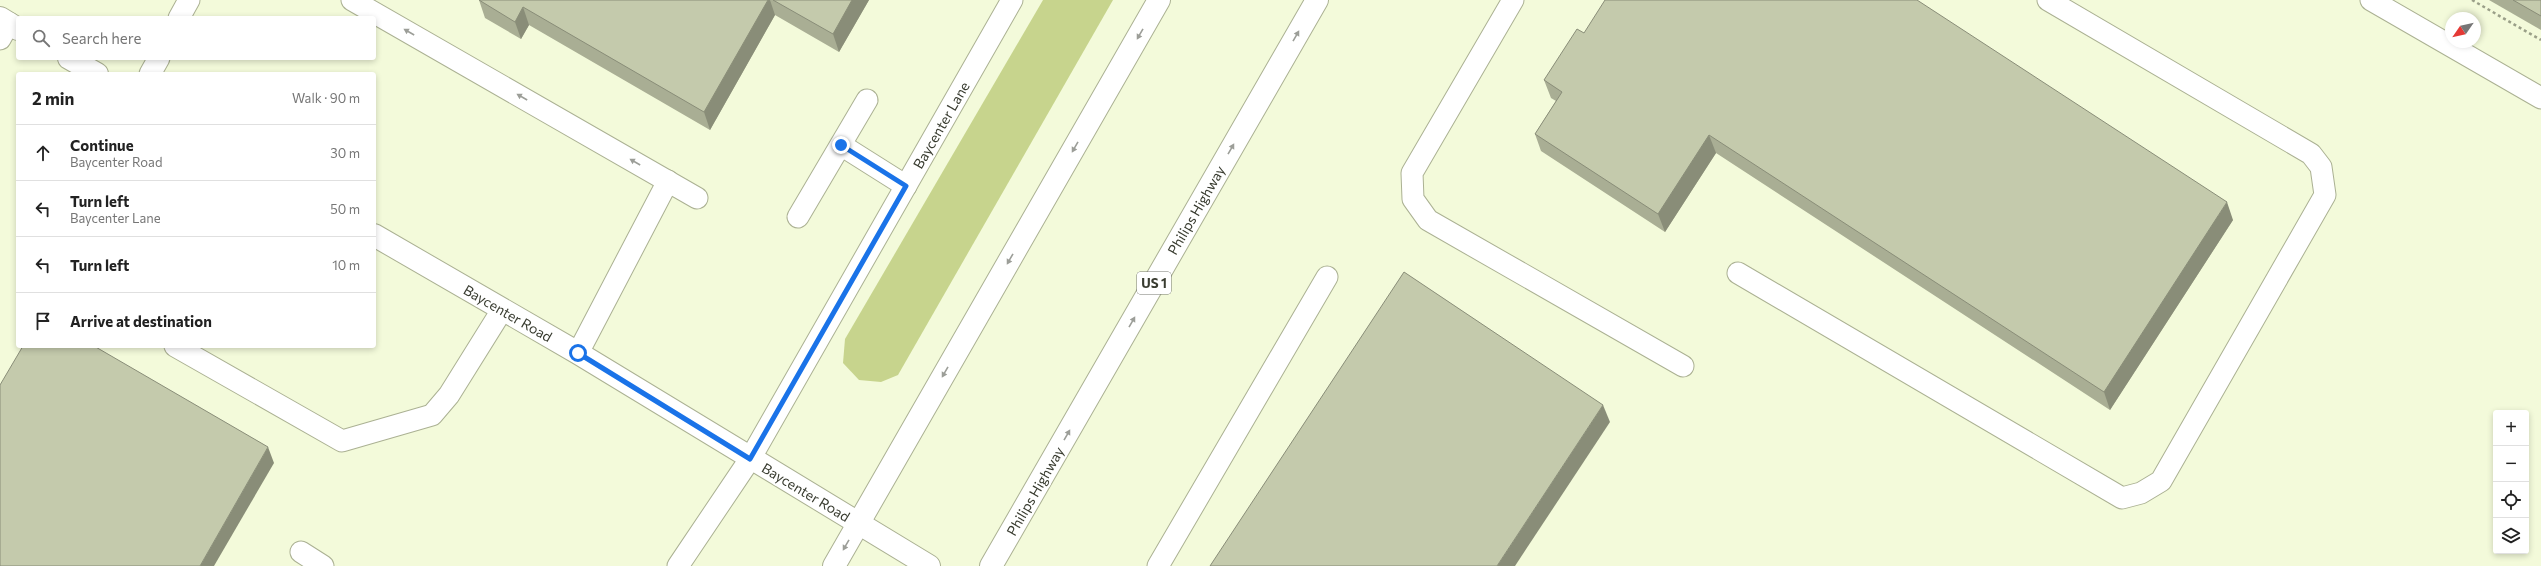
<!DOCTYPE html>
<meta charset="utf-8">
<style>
:root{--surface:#fff;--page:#f2f2f2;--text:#222;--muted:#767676;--line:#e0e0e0}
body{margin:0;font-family:Commissioner,sans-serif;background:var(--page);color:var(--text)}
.controls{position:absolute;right:12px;bottom:12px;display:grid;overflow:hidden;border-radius:4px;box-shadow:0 2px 6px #0003}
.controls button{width:36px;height:36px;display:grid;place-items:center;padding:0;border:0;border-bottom:1px solid var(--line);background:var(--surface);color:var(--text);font:20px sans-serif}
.compass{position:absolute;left:2445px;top:12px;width:36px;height:36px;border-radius:50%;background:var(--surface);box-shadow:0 2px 6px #0003;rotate:236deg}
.stop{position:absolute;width:12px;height:12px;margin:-9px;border:3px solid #1a73e8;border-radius:50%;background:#fff}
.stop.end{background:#1a73e8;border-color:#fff;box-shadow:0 1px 4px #0008}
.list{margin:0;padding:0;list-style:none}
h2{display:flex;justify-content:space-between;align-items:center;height:52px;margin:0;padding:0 16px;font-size:17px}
h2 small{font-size:13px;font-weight:400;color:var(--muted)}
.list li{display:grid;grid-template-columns:26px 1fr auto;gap:12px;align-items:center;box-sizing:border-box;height:56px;padding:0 16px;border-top:1px solid var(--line)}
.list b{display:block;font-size:15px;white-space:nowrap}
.list p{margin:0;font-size:13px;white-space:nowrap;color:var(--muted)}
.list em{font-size:13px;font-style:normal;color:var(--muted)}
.icon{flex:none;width:22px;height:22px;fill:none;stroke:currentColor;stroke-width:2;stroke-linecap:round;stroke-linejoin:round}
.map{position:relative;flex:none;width:2541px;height:566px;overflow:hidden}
.search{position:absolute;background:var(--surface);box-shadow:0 2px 6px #0003;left:16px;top:16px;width:360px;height:44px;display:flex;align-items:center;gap:10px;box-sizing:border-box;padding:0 14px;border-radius:4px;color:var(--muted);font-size:15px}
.panel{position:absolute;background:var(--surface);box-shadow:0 2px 6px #0003;left:16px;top:72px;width:360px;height:276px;border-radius:4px}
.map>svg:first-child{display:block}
.green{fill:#c7d48d}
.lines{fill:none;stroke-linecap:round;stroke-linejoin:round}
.service-casing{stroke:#abb193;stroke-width:23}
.tertiary-casing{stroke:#abb193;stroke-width:24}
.primary-casing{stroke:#abb193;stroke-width:24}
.path{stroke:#9a9f88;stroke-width:2.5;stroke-dasharray:3 3;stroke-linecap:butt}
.service{stroke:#fff;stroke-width:21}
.tertiary{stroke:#fff;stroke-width:22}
.primary{stroke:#fff;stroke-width:22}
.wall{fill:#a9ae94}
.shaded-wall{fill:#898d78}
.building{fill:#c4caac;stroke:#898d78}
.oneway{fill:#9c9e98}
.route{stroke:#1a73e8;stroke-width:5}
.labels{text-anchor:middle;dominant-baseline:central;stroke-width:4;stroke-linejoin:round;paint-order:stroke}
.shield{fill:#fff;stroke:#74766e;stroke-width:1}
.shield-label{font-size:13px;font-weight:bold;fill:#393c30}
.street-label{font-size:14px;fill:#393c30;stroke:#fff}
</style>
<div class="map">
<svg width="2541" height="566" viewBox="0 0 2541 566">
<rect width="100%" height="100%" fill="#f3fada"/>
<path class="green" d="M1043 0H1113L898 375 881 382 859 380 843 363 845 339Z"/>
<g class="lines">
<defs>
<g id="service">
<path d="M352 0 697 198"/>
<path d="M1513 0 1412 173 1413 199 1428 220 1683 366"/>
<path d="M2371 0 2541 98"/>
<path d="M179 18 189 0"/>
<path d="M0 39 9 23"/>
<path d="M150 74 159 58"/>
<path d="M841 145 906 186"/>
<path d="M798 217 867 100"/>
<path d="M1738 273 2122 498 2141 493 2161 481 2325 195 2321 167 2311 154 2048 0"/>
<path d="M175 346 342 441 432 415 449 395 502 310"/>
<path d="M578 353 668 181"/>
<path d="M301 552 323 566"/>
<path d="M678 566 750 459 1012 0"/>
<path d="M1158 566 1327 277"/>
</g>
<g id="tertiary">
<path d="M0 18 18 29"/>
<path d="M69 58 97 74"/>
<path d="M374 235 578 353 929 566"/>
</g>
<g id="primary">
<path d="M834 566 1159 0"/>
<path d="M991 566 1317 0"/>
</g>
</defs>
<use href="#service" class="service-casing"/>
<use href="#tertiary" class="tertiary-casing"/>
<use href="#primary" class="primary-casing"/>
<path class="path" d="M2472 0 2541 40"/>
<use href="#service" class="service"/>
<use href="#tertiary" class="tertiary"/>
<use href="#primary" class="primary"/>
</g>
<g class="wall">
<path d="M479 0H869L839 52 775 15 710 130 529 25 521 39 485 18Z"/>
<path d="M2489 0H2541V30Z"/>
<path d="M1584 33 2233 220 2110 410 1716 153 1665 232 1541 151 1535 134 1556 101 1551 98 1544 80Z"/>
</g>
<g class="shaded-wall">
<path d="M768 0H770L775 15 710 130 704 112Z"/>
<path d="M852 0H869L839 52 833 34Z"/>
<path d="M523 7 529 25 521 39 515 22Z"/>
<path d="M1709 135 1716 153 1665 232 1658 214Z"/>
<path d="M2227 202 2233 220 2110 410 2104 392Z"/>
<path d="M1603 405 1610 422 1515 566H1497Z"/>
<path d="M268 447 274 463 214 566H200Z"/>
</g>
<g class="building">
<path d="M479 0H768L704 112 523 7 515 22Z"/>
<path d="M773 0H852L833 34Z"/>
<path d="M1605 0H1917L2227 202 2104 392 1709 135 1658 214 1535 134 1562 92 1544 80 1577 29 1584 33Z"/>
<path d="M2513 0H2541V16Z"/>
<path d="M1404 272 1603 405 1497 566H1210Z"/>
<path d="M23 346H94L268 447 200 566H0V385Z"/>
</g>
<defs><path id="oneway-solid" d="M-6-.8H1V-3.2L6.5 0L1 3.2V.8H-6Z"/></defs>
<g class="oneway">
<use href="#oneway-solid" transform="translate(409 32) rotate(-150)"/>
<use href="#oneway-solid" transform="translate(1140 34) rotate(120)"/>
<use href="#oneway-solid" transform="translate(1296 36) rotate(-60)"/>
<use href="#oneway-solid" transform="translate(522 97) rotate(-150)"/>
<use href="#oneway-solid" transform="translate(1075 147) rotate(120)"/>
<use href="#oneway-solid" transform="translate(1231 149) rotate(-60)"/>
<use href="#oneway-solid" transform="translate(635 162) rotate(-150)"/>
<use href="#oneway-solid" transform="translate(1010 259) rotate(120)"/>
<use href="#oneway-solid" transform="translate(1132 322) rotate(-60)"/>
<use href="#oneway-solid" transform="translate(945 372) rotate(120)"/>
<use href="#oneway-solid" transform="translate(1067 435) rotate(-60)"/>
<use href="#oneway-solid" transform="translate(846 545) rotate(120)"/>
</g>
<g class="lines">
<path class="route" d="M578 353 750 459 906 186 841 145"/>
</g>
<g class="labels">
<rect class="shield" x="1137" y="272" width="34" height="22" rx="3"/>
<g class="shield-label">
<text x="1154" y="283">US 1</text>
</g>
<g class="street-label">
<text transform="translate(941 125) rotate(-60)">Baycenter Lane</text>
<text transform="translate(1196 210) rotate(-60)">Philips Highway</text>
<text transform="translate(508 313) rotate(30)">Baycenter Road</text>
<text transform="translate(1035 491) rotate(-60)">Philips Highway</text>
<text transform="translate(806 492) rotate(31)">Baycenter Road</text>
</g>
</g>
</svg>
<div class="controls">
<button>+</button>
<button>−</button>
<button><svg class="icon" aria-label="locate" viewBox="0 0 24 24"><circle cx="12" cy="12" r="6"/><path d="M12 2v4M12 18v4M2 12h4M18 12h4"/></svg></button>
<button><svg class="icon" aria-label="layers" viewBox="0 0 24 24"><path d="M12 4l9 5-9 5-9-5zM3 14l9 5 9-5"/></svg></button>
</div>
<svg class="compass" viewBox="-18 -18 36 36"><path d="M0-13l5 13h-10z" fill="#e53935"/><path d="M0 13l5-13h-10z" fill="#767676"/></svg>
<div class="stop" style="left:578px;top:353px"></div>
<div class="stop end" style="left:841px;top:145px"></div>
<div class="search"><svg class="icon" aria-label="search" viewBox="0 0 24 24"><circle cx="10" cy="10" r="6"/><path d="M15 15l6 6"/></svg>Search here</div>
<section class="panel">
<h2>2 min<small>Walk · 90 m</small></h2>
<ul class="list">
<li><svg class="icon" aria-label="ahead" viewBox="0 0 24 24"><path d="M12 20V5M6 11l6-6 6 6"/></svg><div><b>Continue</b><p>Baycenter Road</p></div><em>30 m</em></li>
<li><svg class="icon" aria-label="left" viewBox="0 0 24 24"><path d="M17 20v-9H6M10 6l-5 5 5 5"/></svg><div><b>Turn left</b><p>Baycenter Lane</p></div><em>50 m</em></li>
<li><svg class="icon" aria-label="left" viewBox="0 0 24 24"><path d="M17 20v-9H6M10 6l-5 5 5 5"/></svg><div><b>Turn left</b></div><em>10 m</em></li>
<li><svg class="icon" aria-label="arrive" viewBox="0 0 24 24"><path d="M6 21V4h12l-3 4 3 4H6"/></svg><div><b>Arrive at destination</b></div></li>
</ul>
</section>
</div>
